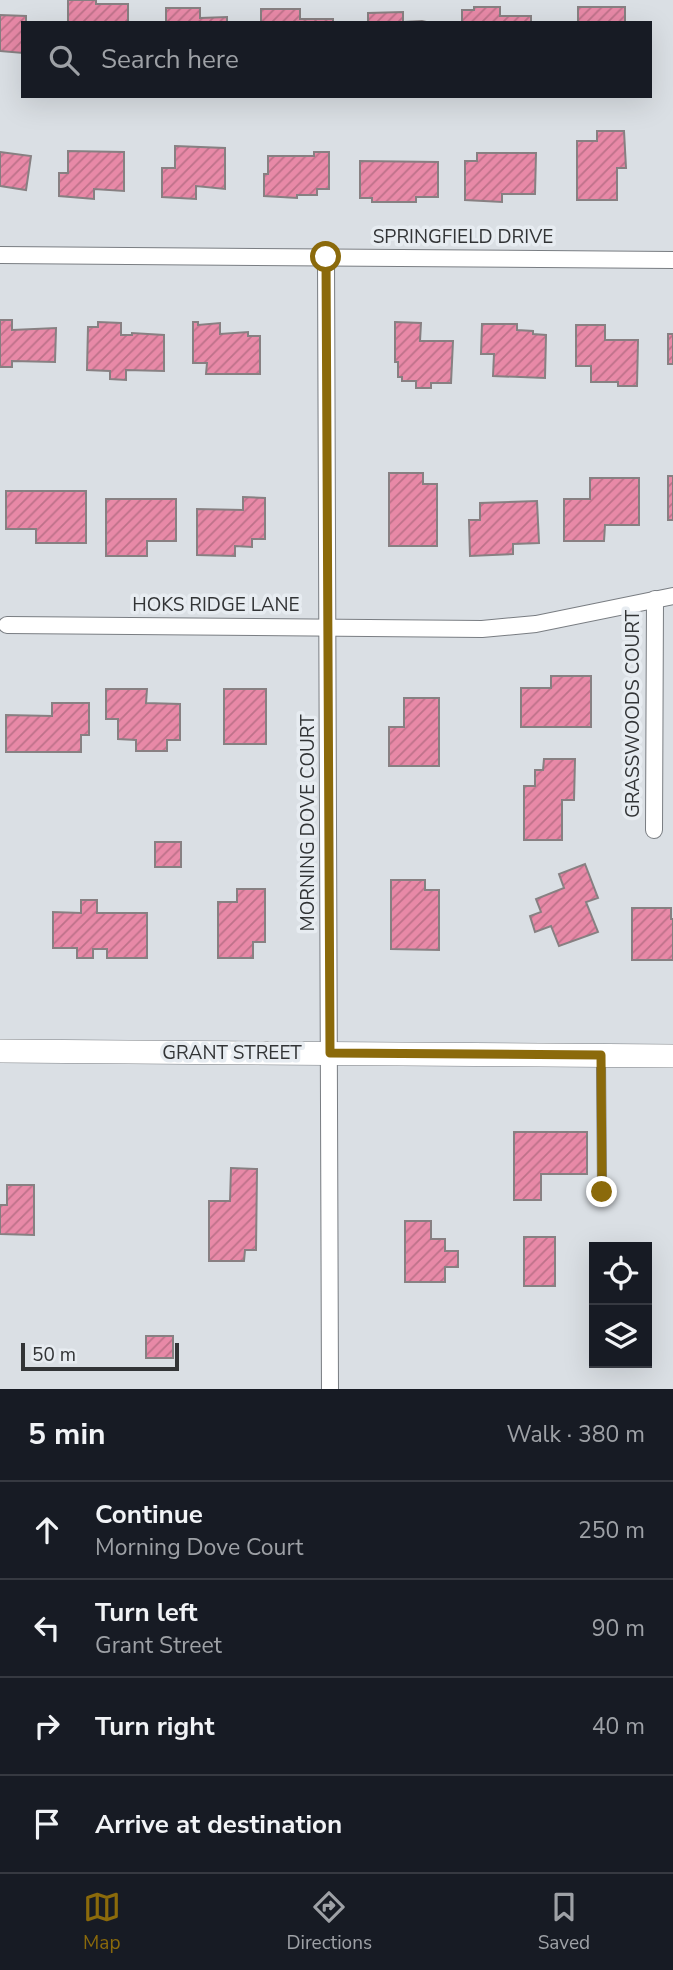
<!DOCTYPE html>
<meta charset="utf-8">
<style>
:root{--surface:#171b24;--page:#242831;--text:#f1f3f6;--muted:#9ea1a6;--line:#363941;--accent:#8b6a0b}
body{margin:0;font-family:"Nunito Sans",sans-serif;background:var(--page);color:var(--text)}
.controls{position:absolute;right:21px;bottom:21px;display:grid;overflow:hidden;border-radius:0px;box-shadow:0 7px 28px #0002}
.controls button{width:63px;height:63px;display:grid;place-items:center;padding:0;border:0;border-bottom:2px solid var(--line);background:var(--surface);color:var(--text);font:35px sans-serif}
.scale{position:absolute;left:21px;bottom:18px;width:158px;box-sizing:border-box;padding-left:7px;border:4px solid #323436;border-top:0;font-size:19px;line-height:24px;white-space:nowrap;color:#323436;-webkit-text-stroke:5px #e7ecf1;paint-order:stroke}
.stop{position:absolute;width:21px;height:21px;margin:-16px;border:5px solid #8b6a0b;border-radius:50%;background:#fff}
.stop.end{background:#8b6a0b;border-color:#fff;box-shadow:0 2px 7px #0008}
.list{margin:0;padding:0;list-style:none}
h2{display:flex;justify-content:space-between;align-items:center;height:91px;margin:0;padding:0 28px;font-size:30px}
h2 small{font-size:23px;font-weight:400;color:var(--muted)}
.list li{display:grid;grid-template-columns:46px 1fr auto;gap:21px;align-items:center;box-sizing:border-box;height:98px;padding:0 28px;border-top:2px solid var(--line)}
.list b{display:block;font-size:26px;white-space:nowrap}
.list p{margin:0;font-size:23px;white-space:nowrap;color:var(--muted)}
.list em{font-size:23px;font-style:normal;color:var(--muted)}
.icon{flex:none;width:38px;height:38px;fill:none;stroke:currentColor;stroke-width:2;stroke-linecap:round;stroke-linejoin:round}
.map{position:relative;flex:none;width:673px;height:1389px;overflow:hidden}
.search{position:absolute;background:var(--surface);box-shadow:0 7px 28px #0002;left:21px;right:21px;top:21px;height:77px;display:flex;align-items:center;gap:18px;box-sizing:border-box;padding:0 24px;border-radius:0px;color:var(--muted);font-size:26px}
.sheet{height:483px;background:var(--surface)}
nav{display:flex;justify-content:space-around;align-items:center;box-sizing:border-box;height:98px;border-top:2px solid var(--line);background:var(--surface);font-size:19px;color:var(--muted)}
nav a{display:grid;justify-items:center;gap:4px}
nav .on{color:var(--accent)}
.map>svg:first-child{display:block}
.building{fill:url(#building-hatch);stroke:#878082;stroke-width:2}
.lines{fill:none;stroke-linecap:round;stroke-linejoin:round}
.lane-casing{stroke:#797d82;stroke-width:10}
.street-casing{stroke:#797d82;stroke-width:18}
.secondary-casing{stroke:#797d82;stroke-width:24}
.lane{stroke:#fff;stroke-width:8}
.street{stroke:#fff;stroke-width:16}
.secondary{stroke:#fff;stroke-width:23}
.route{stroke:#8b6a0b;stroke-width:9}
.labels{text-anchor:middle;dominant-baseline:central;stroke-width:7;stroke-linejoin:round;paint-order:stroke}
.street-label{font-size:19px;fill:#323436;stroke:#e7ecf1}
</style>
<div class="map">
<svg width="673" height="1389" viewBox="0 0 673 1389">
<defs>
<pattern id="building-hatch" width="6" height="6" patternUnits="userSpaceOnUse" patternTransform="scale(1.75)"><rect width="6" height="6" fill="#e889a7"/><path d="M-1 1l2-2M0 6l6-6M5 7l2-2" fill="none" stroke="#bd7189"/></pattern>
</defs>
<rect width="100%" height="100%" fill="#dadfe4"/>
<g class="building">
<path d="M68 0H96V4H128V23H68Z"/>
<path d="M474 7H500V16H531V23H462V10H474Z"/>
<rect x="578" y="7" width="47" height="16"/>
<path d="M166 8H200V18L227 17V23H166Z"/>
<path d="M261 9H300V19H333V23H261Z"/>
<path d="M403 12V22L422 21 431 23H368V13Z"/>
<path d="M0 15 26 16V23H23V53L0 51Z"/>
<path d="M597 131H624L626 168H617V200H577V141H597Z"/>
<path d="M175 146 225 148V189L196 186V199L162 197V168H175Z"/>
<path d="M68 151 124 152V191L94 189V199L59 196V173H68Z"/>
<path d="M0 152 31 156 26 190 0 186Z"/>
<path d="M314 152H329V189H317V195H297V198L264 196V174H268V156H314Z"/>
<path d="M477 153H536L535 194H502V202L465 200V161H477Z"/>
<path d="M360 161 438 162V197H416V202H372V198H360Z"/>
<path d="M0 320H12V330L56 328 55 362 12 361V367H0Z"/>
<path d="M98 322 121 323V335H132V333L164 335V371L126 370V380L110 379V371L87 370 88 327H98Z"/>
<path d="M193 322H198V325L220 323V334L248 332V336H260V374H206L207 363H193Z"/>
<path d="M395 322 421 323 420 341H453L451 383H431V388H416V381H402V377H398V362H395Z"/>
<path d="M482 324H517V330L533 331V334L546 335 545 378 493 376 494 354H481Z"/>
<path d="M576 325H605V340H638L637 386H618V382H591V366H576Z"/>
<rect x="668" y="334" width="5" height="30"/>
<path d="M389 473H423V484H437V546H389Z"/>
<rect x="668" y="476" width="5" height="44"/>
<path d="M590 478H639V525H605L604 541H564V499H590Z"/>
<path d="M6 491H86V543H36V529H6Z"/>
<path d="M243 497 265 498V539H252V547L235 546V556L197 555V509L243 510Z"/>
<path d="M106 499H176V541H147V556H106Z"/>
<path d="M537 501 539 543 513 544V554L470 556 469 520H480V503Z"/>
<path d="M551 676H591V727H521V688H551Z"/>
<path d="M106 689H147L146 703 180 704V740H167V751H136V740L118 739V719H106Z"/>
<rect x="224" y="689" width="42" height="55"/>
<path d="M404 698H439V766H389V727H404Z"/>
<path d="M52 703H89V735H81V752H6V715L52 716Z"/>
<path d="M544 759H575L574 800H562V840H524V786H535V770H543Z"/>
<rect x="155" y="842" width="26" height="25"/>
<path d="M585 864 598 898 586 902 598 932 559 946 551 926 535 932 530 916 541 912 536 899 564 888 559 874Z"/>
<path d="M391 880H425V890H439V950L391 949Z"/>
<path d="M237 889H265V942H253V958H218V902H237Z"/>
<path d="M81 900H97V913H147V958H107V949H93V958H77V948H53V912L81 913Z"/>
<path d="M632 908H671V919H673V960H632Z"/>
<path d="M514 1132H587V1174H541V1200H514Z"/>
<path d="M231 1168 257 1169 256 1250H245L244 1261H209V1201H230Z"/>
<path d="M7 1185H34V1235L0 1234V1205H7Z"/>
<path d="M405 1221H431V1239H445V1251H458V1267H445V1282H405Z"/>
<rect x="524" y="1237" width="31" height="49"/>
<rect x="146" y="1336" width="27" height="22"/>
</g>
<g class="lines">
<defs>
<path id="lane" d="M601 1058 602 1192"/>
<g id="street">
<path d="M0 255 673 260"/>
<path d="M326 257 330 1389"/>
<path d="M7 625 482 629 536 624 673 596"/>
<path d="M654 830 655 599"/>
</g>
<path id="secondary" d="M0 1051 673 1056"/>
</defs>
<use href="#lane" class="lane-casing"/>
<use href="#street" class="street-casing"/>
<use href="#secondary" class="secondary-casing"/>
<use href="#lane" class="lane"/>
<use href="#street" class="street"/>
<use href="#secondary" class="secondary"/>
</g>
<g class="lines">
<path class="route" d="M326 257 330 1053 601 1055 602 1192"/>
</g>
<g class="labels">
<g class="street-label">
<text x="463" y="237">SPRINGFIELD DRIVE</text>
<text x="216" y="605">HOKS RIDGE LANE</text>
<text transform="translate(633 714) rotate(-90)">GRASSWOODS COURT</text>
<text transform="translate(308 823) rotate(-90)">MORNING DOVE COURT</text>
<text x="232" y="1053">GRANT STREET</text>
</g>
</g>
</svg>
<div class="controls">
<button><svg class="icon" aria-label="locate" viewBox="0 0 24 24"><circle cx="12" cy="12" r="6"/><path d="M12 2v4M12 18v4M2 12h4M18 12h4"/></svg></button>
<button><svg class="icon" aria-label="layers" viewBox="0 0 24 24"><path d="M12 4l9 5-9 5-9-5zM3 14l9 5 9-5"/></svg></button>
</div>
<div class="scale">50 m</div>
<div class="stop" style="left:326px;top:257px"></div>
<div class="stop end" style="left:602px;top:1192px"></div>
<div class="search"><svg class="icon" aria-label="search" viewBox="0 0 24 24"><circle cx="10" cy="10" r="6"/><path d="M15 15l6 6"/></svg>Search here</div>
</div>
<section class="sheet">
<h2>5 min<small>Walk · 380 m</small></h2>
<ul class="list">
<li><svg class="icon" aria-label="ahead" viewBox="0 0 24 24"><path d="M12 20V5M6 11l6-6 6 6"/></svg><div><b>Continue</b><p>Morning Dove Court</p></div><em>250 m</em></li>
<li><svg class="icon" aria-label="left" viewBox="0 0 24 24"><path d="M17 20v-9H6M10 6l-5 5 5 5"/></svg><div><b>Turn left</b><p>Grant Street</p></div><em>90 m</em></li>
<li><svg class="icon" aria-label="right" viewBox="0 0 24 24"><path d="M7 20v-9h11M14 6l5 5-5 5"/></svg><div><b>Turn right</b></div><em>40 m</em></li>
<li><svg class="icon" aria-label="arrive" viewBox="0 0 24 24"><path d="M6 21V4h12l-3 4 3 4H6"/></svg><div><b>Arrive at destination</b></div></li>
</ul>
</section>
<nav>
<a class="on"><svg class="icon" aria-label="map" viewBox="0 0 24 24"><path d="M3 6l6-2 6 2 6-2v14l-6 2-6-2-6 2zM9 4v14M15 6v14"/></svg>Map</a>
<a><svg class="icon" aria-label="directions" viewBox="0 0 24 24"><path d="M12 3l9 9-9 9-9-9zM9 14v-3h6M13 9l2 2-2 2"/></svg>Directions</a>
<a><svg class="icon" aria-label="saved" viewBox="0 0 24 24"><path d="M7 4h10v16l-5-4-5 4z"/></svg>Saved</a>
</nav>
